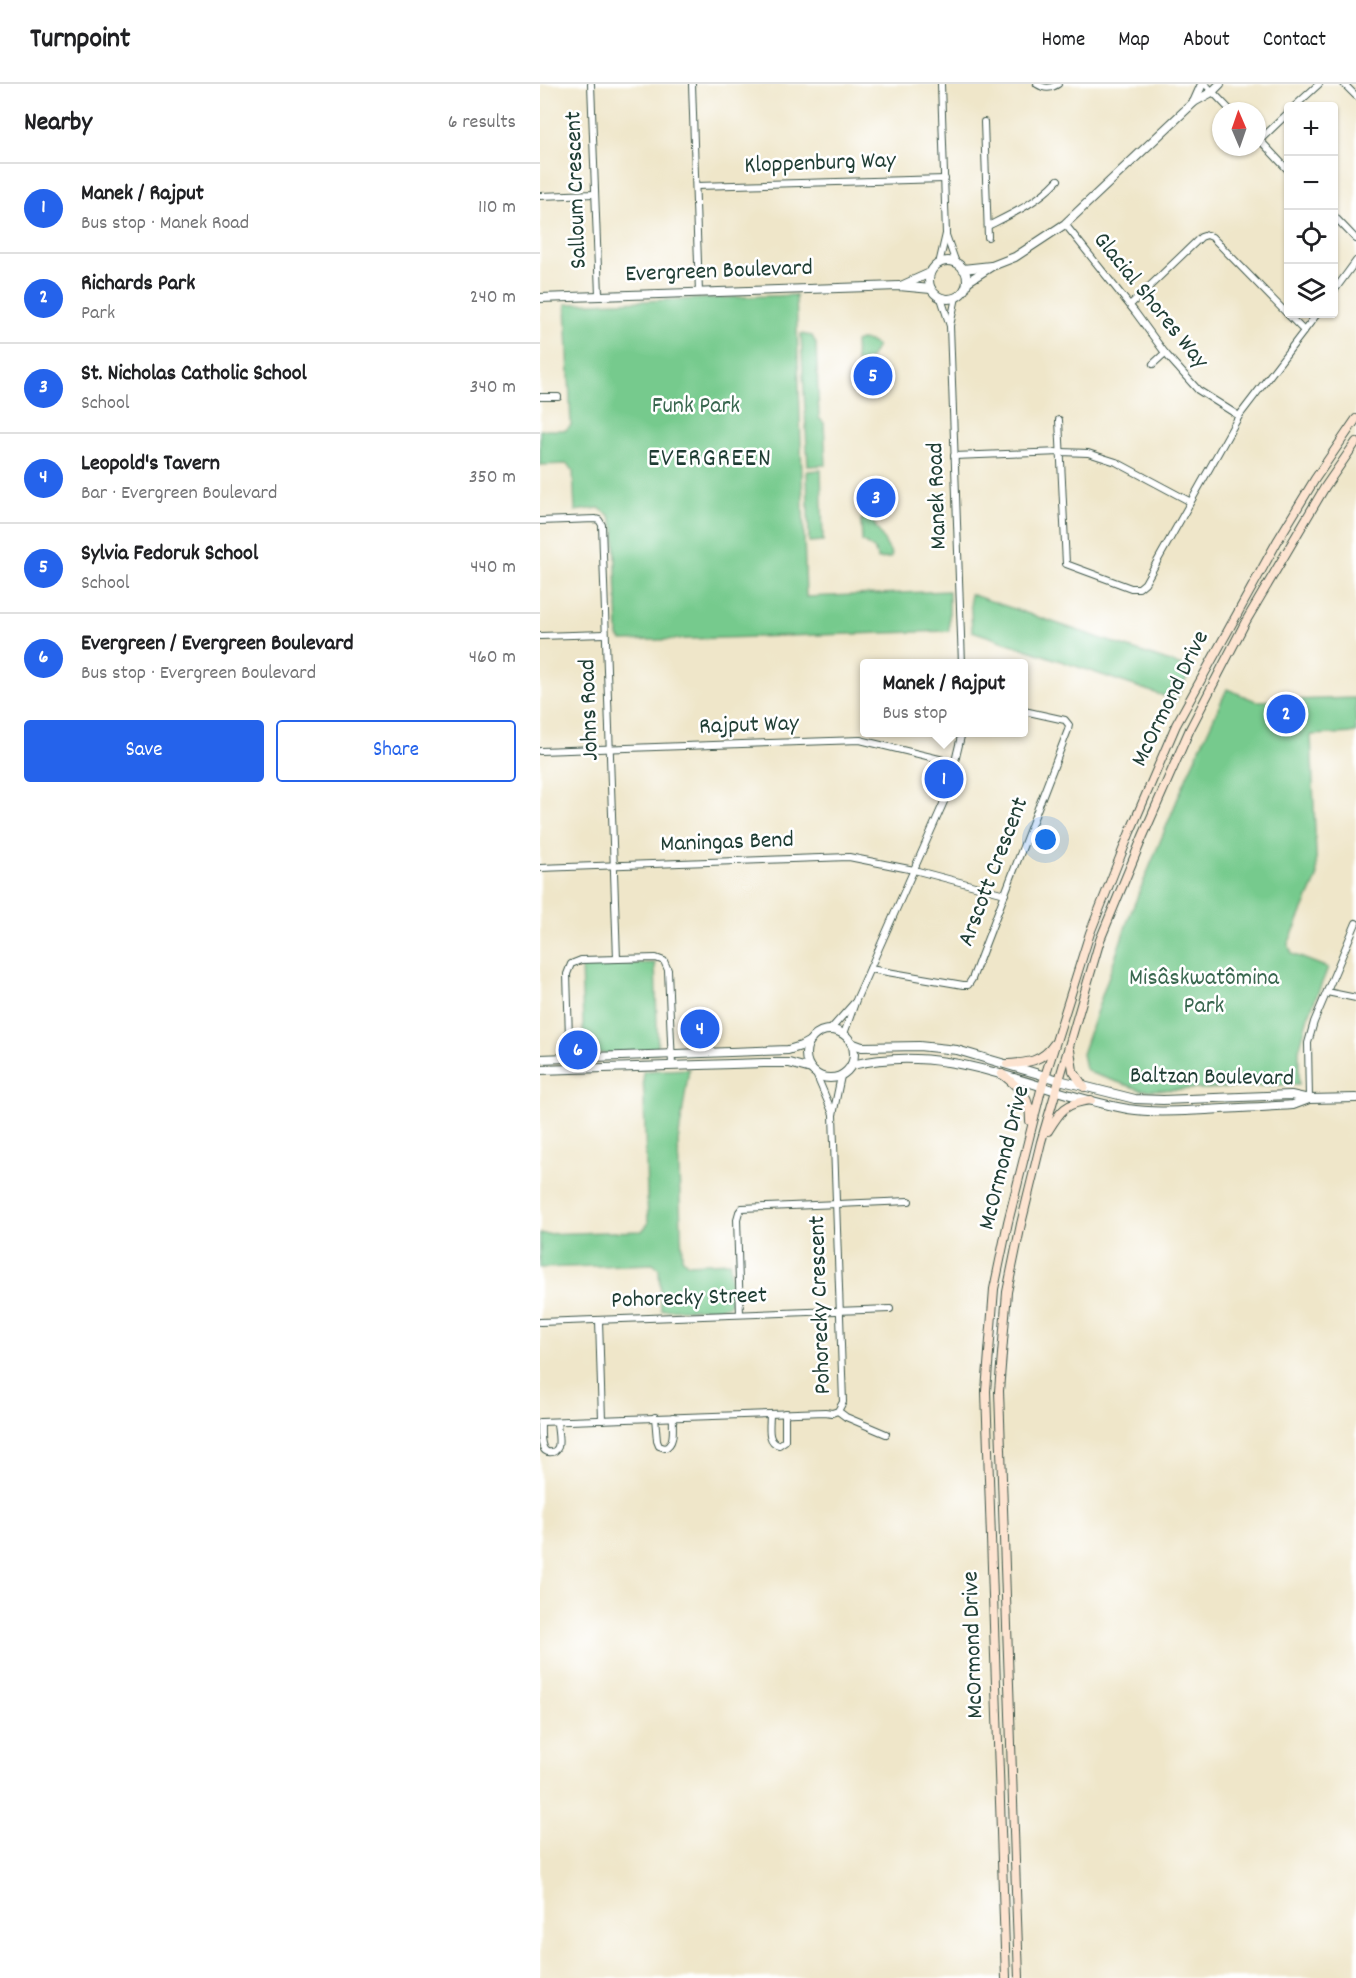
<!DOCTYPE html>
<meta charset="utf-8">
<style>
:root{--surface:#fff;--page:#f2f2f2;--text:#202124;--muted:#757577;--line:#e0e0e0;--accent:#2563eb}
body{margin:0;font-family:Dekko,sans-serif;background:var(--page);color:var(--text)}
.controls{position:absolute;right:18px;top:18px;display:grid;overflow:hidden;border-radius:6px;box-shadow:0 2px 4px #0004}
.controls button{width:54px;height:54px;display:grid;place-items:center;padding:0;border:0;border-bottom:2px solid var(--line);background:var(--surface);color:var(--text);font:30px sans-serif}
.compass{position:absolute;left:672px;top:18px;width:54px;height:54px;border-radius:50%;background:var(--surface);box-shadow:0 2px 4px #0004;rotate:358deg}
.you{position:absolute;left:506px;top:756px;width:21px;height:21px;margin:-15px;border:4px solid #fff;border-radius:50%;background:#1a73e8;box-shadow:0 0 0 9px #1a73e833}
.badge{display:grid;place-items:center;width:39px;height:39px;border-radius:50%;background:var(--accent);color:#fff;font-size:20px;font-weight:700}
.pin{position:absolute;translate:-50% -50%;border:3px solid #fff;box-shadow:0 2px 6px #0006}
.popup{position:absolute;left:320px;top:575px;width:168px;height:78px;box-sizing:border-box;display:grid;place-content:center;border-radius:6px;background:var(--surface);filter:drop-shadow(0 2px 4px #0005);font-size:20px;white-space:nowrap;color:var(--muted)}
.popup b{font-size:22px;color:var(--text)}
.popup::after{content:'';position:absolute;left:50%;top:100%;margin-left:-12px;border:12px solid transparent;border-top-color:var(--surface)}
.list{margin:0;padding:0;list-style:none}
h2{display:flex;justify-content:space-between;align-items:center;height:78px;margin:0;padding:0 24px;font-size:26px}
h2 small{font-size:20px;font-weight:400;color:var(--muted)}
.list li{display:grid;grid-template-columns:39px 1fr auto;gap:18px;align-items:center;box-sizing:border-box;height:90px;padding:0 24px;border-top:2px solid var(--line)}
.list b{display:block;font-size:22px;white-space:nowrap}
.list p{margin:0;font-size:20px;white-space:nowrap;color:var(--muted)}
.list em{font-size:20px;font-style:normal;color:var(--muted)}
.actions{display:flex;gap:12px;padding:18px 24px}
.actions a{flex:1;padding:14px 0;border:2px solid var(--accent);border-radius:6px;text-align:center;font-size:21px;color:var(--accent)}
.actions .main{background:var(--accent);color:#fff}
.icon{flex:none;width:33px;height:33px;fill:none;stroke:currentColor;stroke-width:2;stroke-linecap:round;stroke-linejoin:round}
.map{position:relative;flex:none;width:816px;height:1894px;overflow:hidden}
header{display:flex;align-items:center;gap:36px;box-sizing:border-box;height:84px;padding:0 30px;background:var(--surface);border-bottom:2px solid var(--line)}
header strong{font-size:28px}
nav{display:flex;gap:33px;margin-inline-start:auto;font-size:21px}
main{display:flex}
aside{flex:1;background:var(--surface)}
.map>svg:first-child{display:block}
.green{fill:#76ca8d;stroke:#4a8460;stroke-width:1.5}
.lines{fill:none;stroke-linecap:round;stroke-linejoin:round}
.minor-casing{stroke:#3e564a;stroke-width:8}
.tertiary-casing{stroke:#3e564a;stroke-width:10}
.secondary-casing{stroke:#3e564a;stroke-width:10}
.minor{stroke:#fff;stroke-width:6}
.tertiary{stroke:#fff;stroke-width:8}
.secondary{stroke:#fde4d1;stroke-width:8}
.labels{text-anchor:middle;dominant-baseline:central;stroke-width:5;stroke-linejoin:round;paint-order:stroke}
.street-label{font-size:24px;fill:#1f3d34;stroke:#fff}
.park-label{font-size:24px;fill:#39674f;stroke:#fff}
.neighbourhood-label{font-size:26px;letter-spacing:1.5px;fill:#1f3d34;stroke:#fff}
</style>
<header>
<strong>Turnpoint</strong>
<nav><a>Home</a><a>Map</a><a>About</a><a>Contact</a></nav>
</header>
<main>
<aside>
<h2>Nearby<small>6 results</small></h2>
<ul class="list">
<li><span class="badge">1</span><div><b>Manek / Rajput</b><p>Bus stop · Manek Road</p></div><em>110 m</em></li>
<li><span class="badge">2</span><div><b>Richards Park</b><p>Park</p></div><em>240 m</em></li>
<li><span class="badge">3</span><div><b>St. Nicholas Catholic School</b><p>School</p></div><em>340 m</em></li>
<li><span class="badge">4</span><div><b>Leopold's Tavern</b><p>Bar · Evergreen Boulevard</p></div><em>350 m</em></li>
<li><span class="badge">5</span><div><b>Sylvia Fedoruk School</b><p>School</p></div><em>440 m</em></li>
<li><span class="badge">6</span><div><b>Evergreen / Evergreen Boulevard</b><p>Bus stop · Evergreen Boulevard</p></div><em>460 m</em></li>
</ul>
<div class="actions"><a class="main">Save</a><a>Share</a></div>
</aside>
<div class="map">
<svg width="816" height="1894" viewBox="0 0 816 1894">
<rect width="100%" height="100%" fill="#fff"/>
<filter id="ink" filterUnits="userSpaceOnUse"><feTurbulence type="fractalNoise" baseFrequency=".0167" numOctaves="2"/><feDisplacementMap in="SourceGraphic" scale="12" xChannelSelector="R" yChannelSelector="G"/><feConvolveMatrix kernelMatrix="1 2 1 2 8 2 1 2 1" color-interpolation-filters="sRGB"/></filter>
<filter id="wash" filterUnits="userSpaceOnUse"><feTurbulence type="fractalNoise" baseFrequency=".008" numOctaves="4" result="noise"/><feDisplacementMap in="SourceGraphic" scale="24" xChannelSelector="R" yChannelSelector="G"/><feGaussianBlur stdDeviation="1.35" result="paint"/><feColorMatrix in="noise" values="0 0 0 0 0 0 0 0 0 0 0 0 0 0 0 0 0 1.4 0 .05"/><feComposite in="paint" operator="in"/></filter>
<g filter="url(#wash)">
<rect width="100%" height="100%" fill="#efe6c9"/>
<g class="green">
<path d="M256 211 266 513 409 507V547L82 557 78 553 75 446 70 432 59 424 35 427 33 386 27 380 0 381V346H26L31 341 26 220Z"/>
<path d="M261 250 272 252 276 260 279 334 284 339 286 381 268 382Z"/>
<path d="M320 256 329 257 337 262C331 274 329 279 316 279L315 258Z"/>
<path d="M281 386 283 457 269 458 267 387Z"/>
<path d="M331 434 352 471 350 474 338 475 334 465 322 457 321 435Z"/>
<path d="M430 511V510L651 585 636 616 432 547Z"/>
<path d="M687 605 716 617 816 614V649L771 651 777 794 748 860 752 870 788 884 768 933 759 966V1000L667 1005 601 1006 551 989 545 984 542 970 589 833 647 692Z"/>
<path d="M115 879 118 968 44 970 41 881Z"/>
<path d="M149 985 138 1058 142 1174 148 1180 190 1178 191 1216 190 1221 180 1224 121 1226 119 1185 113 1180 0 1184V1150L102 1147 108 1140 103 987Z"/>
</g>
</g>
<g filter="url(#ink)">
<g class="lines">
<defs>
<g id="minor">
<path d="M51 0 59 211"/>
<path d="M152 0 159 209"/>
<path d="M497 0C505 5 510 5 518 0"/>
<path d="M665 0 691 27"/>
<path d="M804 0 816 12"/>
<path d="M755 22 779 0"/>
<path d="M444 38 448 153"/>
<path d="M717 53 748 86"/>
<path d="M720 56 748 29"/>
<path d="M156 102 405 95"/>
<path d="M0 112 55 110"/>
<path d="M794 132 816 155"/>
<path d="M525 140 595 228 625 269 658 306 699 332"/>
<path d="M448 142C474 129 498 118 518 96"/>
<path d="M406 151 416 179"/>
<path d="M399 180 406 150 401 0"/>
<path d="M794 207 816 177"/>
<path d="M416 213 410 242 422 580"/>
<path d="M401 214 410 242"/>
<path d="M590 221 661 153 667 151 672 153 764 247"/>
<path d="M613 280 625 269"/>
<path d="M0 313H18"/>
<path d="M519 336 526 480 591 504H599L605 499 699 332 777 230"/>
<path d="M414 372 521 368 548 369 576 378 649 417"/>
<path d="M0 437 55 435 59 436 62 441 77 875"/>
<path d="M0 552 65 550"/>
<path d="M0 667 320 656 416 679"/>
<path d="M0 784 309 773 374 786 465 810"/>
<path d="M330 885 423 901H428L432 895 528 646 529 641 525 636 484 627"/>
<path d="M787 908 816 914"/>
<path d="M290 946 314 919"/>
<path d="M304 950 316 916 407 711 422 648"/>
<path d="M30 985 27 890 31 880 41 876 116 874 124 877 128 886 132 981"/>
<path d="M276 990 293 1030"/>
<path d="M769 1015 768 959 774 938 816 839"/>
<path d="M200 1230 197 1135 199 1128 202 1124 369 1117"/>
<path d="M59 1236 62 1336"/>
<path d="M0 1238 350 1225"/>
<path d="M298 1327 306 1333 346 1350"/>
<path d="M230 1330C230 1341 226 1358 239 1361L245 1357V1329"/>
<path d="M115 1333 117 1357 119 1362 125 1364C136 1359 132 1343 133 1333"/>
<path d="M0 1338 285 1328 292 1329 298 1327 303 1318 293 1031 301 992"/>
<path d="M1 1338C1 1346 0 1356 3 1363 5 1370 15 1370 18 1363 20 1356 17 1345 17 1338"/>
</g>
<g id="tertiary">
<path d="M654 18 662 0"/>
<circle cx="408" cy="196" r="19"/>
<path d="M423 185 451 182"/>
<path d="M427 198 452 182 475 173 525 140 654 18 672 8 680 0"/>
<path d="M361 202 390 189"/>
<path d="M0 214 359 202 391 205"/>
<circle cx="290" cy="970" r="24"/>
<path d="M311 959 322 963 379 962 417 966 519 996 595 1015 623 1016 751 1011 769 1015 816 1014"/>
<path d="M0 975 248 966 261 962 270 957"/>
<path d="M312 981C412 957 492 1008 588 1025 614 1029 640 1027 666 1026 695 1024 724 1023 753 1021L769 1015"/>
<path d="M0 986 224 979H249L271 985"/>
</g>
<g id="secondary">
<path d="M530 966 533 987 544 1003"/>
<path d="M467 980C487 979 502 978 514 960"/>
<path d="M462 990C481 1006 490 1011 490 1037"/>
<path d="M508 1047C521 1026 525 1019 551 1016"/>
<path d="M466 1894 446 1307 454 1205 468 1138 502 1002 550 849 590 748 636 641 738 456 775 395 816 335"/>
<path d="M479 1894 459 1307 467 1208 481 1140 501 1058 560 856 603 752 650 645 706 537 785 403 816 358"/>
</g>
</defs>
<use href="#minor" class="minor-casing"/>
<use href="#tertiary" class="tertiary-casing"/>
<use href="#secondary" class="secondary-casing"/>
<use href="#minor" class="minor"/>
<use href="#tertiary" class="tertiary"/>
<use href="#secondary" class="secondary"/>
</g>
</g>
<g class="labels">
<g class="street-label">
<text transform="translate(280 80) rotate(-2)">Kloppenburg Way</text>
<text transform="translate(37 106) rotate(-92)">Salloum Crescent</text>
<text transform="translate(179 188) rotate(-2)">Evergreen Boulevard</text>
<text transform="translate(610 217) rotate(51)">Glacial Shores Way</text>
<text transform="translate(398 412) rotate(-92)">Manek Road</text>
<text transform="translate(631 615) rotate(-64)">McOrmond Drive</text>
<text transform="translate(50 626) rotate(-92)">Johns Road</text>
<text transform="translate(209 642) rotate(-2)">Rajput Way</text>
<text transform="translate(187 759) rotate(-2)">Maningas Bend</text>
<text transform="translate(454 788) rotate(-69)">Arscott Crescent</text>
<text transform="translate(672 994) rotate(1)">Baltzan Boulevard</text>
<text transform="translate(465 1074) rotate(-76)">McOrmond Drive</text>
<text transform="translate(149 1215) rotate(-2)">Pohorecky Street</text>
<text transform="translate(281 1221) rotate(-92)">Pohorecky Crescent</text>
<text transform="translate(434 1561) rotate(-92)">McOrmond Drive</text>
</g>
<g class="park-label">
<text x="156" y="323">Funk Park</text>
<text x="664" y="895">Misâskwatômina<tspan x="664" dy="28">Park</tspan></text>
</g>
<g class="neighbourhood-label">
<text x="170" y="375">EVERGREEN</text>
</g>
</g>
</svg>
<div class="controls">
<button>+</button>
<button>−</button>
<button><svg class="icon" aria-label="locate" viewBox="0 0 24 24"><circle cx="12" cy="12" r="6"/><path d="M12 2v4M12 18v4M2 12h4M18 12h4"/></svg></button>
<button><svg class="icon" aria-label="layers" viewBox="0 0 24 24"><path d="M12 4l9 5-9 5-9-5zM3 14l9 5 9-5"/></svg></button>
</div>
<svg class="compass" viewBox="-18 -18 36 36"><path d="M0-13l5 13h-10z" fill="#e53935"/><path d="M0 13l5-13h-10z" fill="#757577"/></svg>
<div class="you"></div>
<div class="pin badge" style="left:404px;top:695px">1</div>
<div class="popup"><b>Manek / Rajput</b>Bus stop</div>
<div class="pin badge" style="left:746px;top:630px">2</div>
<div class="pin badge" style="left:336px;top:414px">3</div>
<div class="pin badge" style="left:160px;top:945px">4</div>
<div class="pin badge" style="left:333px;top:292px">5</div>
<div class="pin badge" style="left:38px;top:966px">6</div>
</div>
</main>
